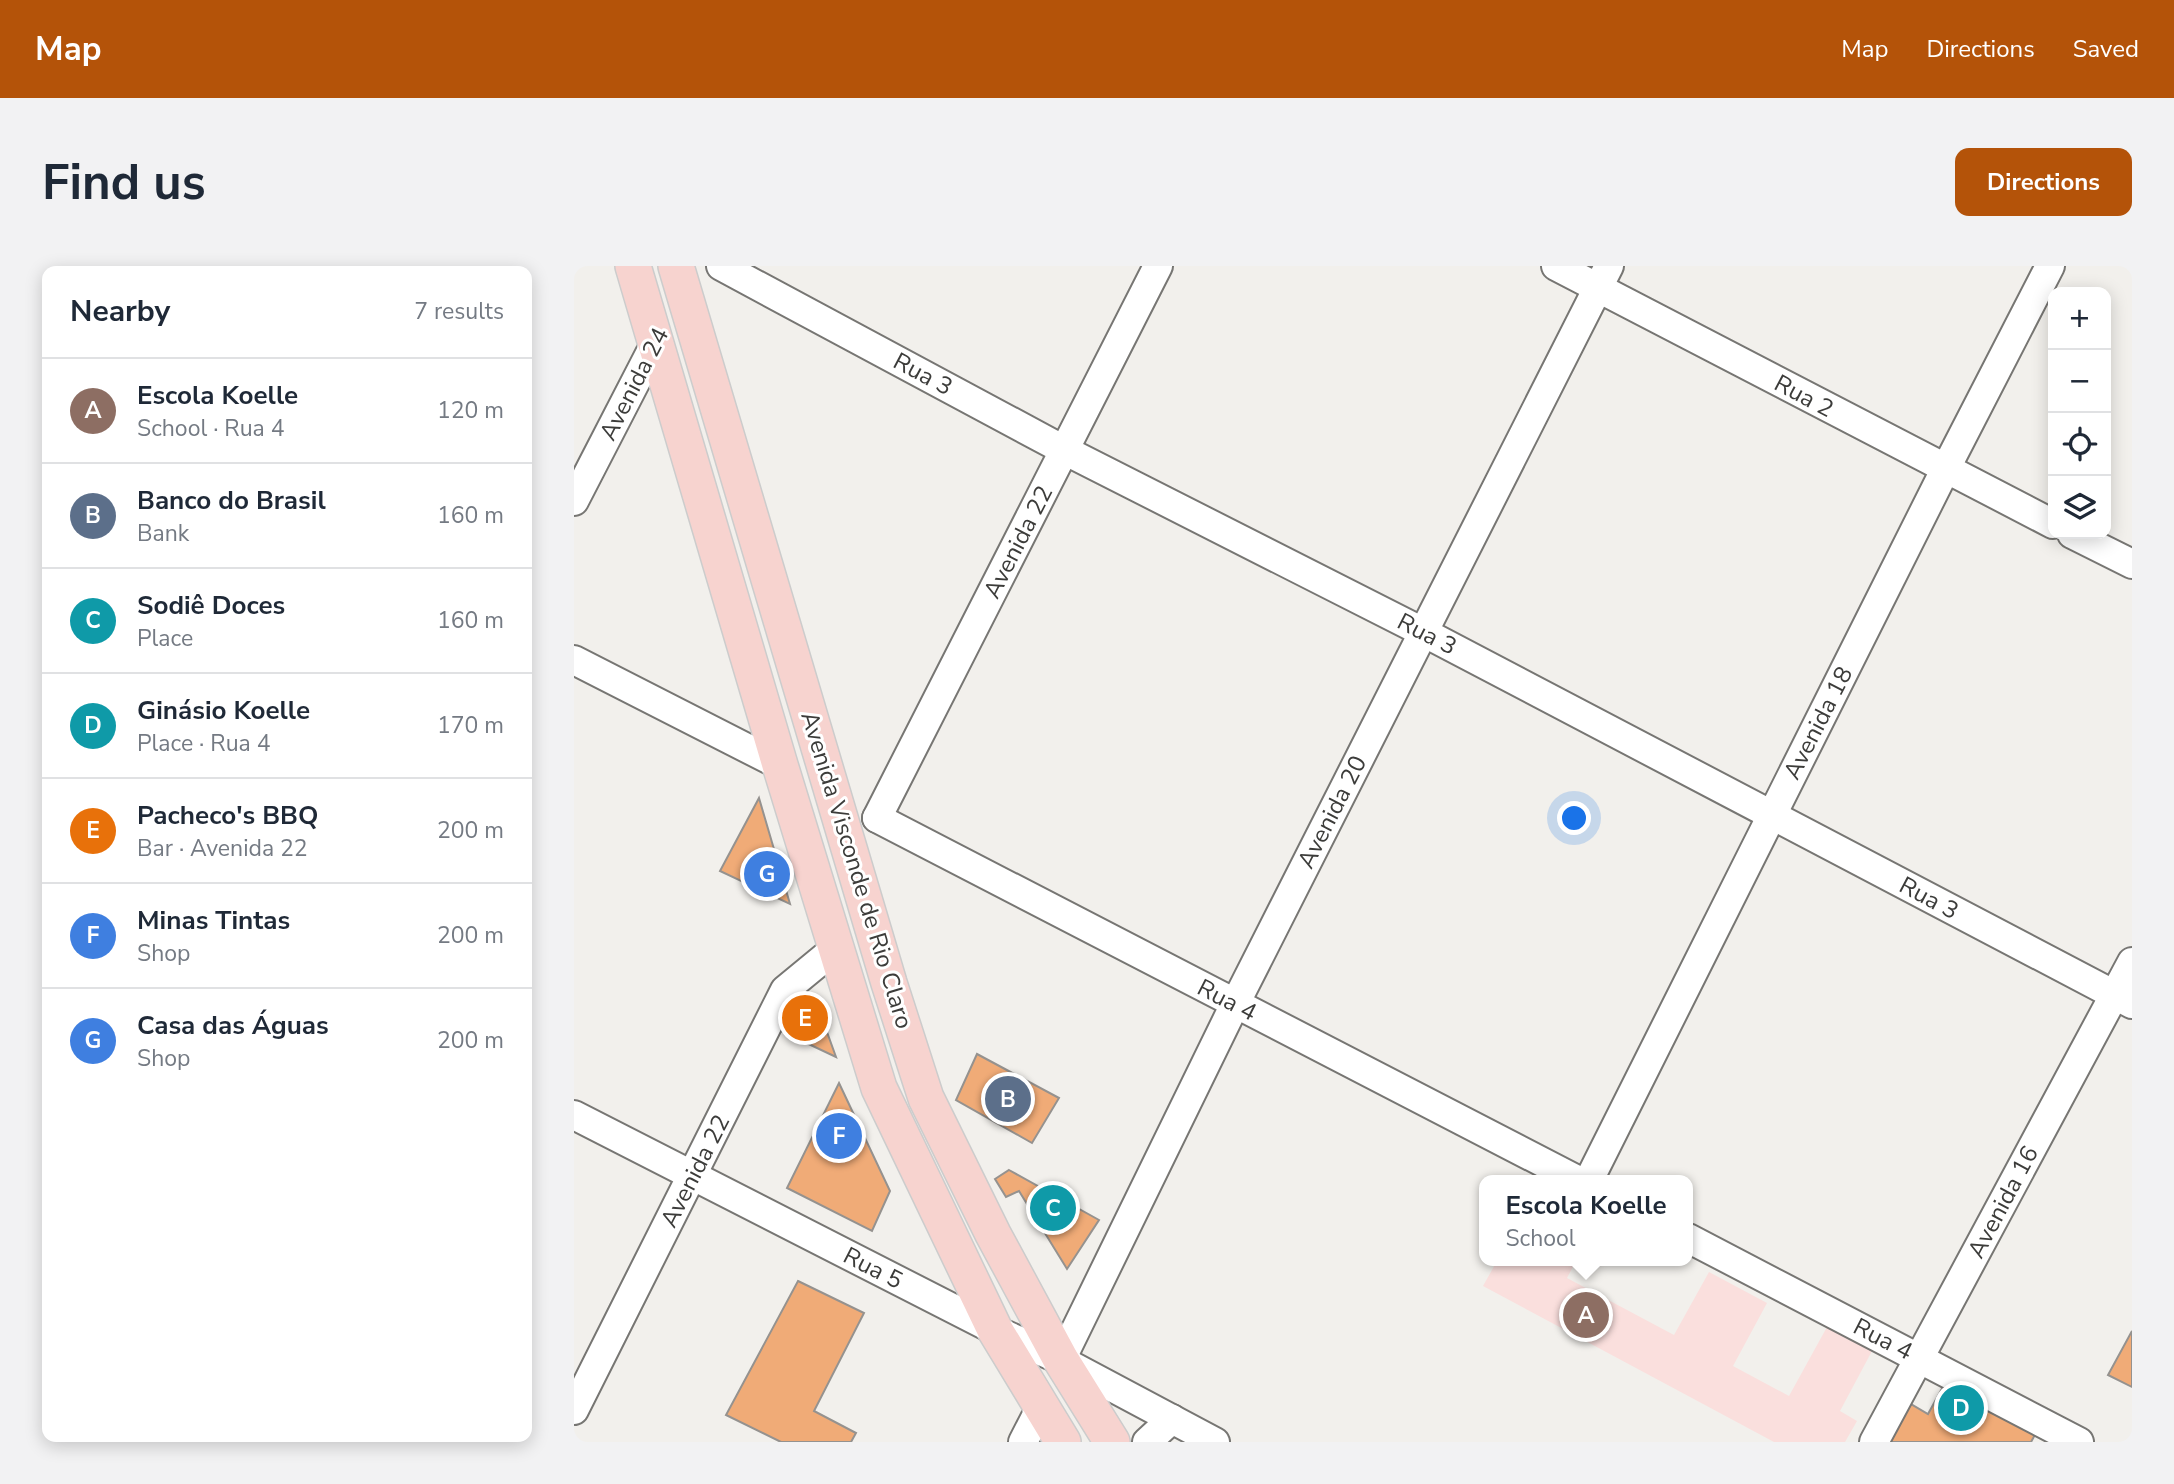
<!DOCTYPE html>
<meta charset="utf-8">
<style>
:root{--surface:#fff;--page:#f2f2f3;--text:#1f2937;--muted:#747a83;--line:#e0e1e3;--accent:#b45309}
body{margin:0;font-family:"Nunito Sans",sans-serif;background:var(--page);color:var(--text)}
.controls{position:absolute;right:21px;top:21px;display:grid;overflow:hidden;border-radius:14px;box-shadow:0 4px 18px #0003}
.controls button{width:63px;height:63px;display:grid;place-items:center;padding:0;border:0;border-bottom:2px solid var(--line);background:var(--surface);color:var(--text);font:35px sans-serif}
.you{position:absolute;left:1001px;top:553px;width:24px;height:24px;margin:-18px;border:5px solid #fff;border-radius:50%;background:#1a73e8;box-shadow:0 0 0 10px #1a73e833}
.badge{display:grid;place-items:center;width:46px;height:46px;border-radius:50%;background:var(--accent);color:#fff;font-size:23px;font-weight:700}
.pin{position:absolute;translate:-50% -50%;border:4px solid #fff;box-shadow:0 2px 7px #0006}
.popup{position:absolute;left:905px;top:909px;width:214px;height:91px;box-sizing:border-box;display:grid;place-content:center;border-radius:14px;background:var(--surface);filter:drop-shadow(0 2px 5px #0005);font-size:23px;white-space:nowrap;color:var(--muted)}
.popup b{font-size:26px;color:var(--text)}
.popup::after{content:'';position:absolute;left:50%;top:100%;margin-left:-14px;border:14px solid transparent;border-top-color:var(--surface)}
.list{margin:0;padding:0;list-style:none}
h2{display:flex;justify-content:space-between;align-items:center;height:91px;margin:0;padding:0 28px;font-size:30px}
h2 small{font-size:23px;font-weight:400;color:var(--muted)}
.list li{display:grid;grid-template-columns:46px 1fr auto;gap:21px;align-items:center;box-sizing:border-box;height:105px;padding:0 28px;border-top:2px solid var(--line)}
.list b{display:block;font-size:26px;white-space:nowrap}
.list p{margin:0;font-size:23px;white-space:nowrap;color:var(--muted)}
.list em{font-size:23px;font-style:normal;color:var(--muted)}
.icon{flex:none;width:38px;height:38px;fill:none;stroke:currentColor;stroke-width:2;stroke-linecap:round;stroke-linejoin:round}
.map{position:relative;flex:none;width:1558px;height:1176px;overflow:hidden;border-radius:14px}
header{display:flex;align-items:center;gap:42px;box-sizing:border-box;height:98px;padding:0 35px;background:var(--accent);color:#fff}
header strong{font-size:33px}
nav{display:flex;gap:38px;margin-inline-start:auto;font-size:24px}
.intro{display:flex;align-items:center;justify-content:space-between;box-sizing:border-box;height:168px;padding:0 42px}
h1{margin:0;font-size:49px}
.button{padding:18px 32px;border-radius:14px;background:var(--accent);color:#fff;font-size:24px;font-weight:700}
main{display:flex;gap:42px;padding:0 42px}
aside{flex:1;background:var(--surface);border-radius:14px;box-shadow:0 4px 18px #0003}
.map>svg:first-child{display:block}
.education{fill:#fadfdd}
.building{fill:#f0ab77;stroke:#95928f;stroke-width:2}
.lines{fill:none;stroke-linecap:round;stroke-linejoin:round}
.minor-casing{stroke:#777673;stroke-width:32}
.major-casing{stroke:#ccc;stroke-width:38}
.minor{stroke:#fff;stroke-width:28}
.major{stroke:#f7d3cf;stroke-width:35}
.labels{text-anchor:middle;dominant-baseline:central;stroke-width:6;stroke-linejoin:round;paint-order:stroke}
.street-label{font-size:24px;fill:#3c3c3a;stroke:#fff}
</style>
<header>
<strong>Map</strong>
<nav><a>Map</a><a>Directions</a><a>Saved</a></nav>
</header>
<div class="intro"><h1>Find us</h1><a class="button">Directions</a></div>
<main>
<aside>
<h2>Nearby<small>7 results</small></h2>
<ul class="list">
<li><span class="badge" style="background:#8d6e63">A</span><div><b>Escola Koelle</b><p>School · Rua 4</p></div><em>120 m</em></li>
<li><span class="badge" style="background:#5c6f8a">B</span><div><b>Banco do Brasil</b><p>Bank</p></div><em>160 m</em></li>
<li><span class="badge" style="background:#0f9aa8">C</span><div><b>Sodiê Doces</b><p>Place</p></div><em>160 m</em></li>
<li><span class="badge" style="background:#0f9aa8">D</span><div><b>Ginásio Koelle</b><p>Place · Rua 4</p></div><em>170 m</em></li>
<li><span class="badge" style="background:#e8710a">E</span><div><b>Pacheco's BBQ</b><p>Bar · Avenida 22</p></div><em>200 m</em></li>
<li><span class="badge" style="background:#3f7fe0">F</span><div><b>Minas Tintas</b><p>Shop</p></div><em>200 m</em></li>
<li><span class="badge" style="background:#3f7fe0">G</span><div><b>Casa das Águas</b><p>Shop</p></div><em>200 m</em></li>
</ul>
</aside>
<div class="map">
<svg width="1558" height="1176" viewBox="0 0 1558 1176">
<rect width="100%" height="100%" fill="#f2f0ec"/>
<path class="education" d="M923 995H1002L993 1012 1100 1069 1135 1006 1193 1037 1159 1100 1215 1130 1253 1061 1298 1085 1266 1145 1283 1155 1271 1176H1200L909 1020Z"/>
<g class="building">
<path d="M185 532 216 638 146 605Z"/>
<path d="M240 730 262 791 207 765 222 739Z"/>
<path d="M403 788 485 832 458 877 382 834Z"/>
<path d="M265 817 316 925 298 965 213 922Z"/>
<path d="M435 904 525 954 493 1003 445 925 432 931 421 913Z"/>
<path d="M224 1015 290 1047 240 1145 282 1167 277 1176H207L152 1149Z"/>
<path d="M1558 1065V1121L1534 1109Z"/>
<path d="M1371 1117 1462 1167 1457 1176H1314L1335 1137 1354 1148Z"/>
</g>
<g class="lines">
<defs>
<g id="minor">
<path d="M147 0 490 184 849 366 1558 738"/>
<path d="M982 0 1479 258"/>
<path d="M0 235 82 76"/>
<path d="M1498 268 1558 298"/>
<path d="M0 394 206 499"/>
<path d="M303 552 1003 914"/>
<path d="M303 552 584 0"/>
<path d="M0 849 421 1064 487 1094 641 1176"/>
<path d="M1015 914 1371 204 1476 0"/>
<path d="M1114 972 1505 1176"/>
<path d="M487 1094 661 738 1035 0"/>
<path d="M0 1144 211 724 262 682"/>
<path d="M449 1176 467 1141"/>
<path d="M573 1176 598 1153"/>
<path d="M1300 1176 1558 696"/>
</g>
<g id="major">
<path d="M59 0 206 499 305 822 421 1064 489 1176"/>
<path d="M102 0 315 717 352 832 419 968 487 1094 538 1176"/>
</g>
</defs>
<use href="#minor" class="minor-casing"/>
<use href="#major" class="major-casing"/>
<use href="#minor" class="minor"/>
<use href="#major" class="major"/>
</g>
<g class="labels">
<g class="street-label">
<text transform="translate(349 108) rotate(28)">Rua 3</text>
<text transform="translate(60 118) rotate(-63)">Avenida 24</text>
<text transform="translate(1230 130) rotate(28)">Rua 2</text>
<text transform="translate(444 276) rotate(-63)">Avenida 22</text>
<text transform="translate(853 368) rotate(27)">Rua 3</text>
<text transform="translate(1244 457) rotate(-63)">Avenida 18</text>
<text transform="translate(758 546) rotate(-63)">Avenida 20</text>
<text transform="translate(283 604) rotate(73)">Avenida Visconde de Rio Claro</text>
<text transform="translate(1355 632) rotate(28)">Rua 3</text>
<text transform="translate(653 734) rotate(27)">Rua 4</text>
<text transform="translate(121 905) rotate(-63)">Avenida 22</text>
<text transform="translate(1429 936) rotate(-62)">Avenida 16</text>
<text transform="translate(299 1002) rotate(27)">Rua 5</text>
<text transform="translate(1309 1073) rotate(27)">Rua 4</text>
</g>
</g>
</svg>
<div class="controls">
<button>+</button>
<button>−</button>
<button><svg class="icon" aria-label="locate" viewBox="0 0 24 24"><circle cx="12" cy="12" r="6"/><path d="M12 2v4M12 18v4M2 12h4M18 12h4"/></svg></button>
<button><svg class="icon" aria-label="layers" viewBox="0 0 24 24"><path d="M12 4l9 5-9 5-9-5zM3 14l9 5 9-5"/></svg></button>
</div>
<div class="you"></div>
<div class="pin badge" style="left:1012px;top:1049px;background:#8d6e63">A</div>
<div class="popup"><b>Escola Koelle</b>School</div>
<div class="pin badge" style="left:434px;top:833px;background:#5c6f8a">B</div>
<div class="pin badge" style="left:479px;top:942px;background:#0f9aa8">C</div>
<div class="pin badge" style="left:1387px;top:1142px;background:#0f9aa8">D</div>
<div class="pin badge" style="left:231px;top:752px;background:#e8710a">E</div>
<div class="pin badge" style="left:265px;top:870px;background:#3f7fe0">F</div>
<div class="pin badge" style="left:193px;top:608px;background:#3f7fe0">G</div>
</div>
</main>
